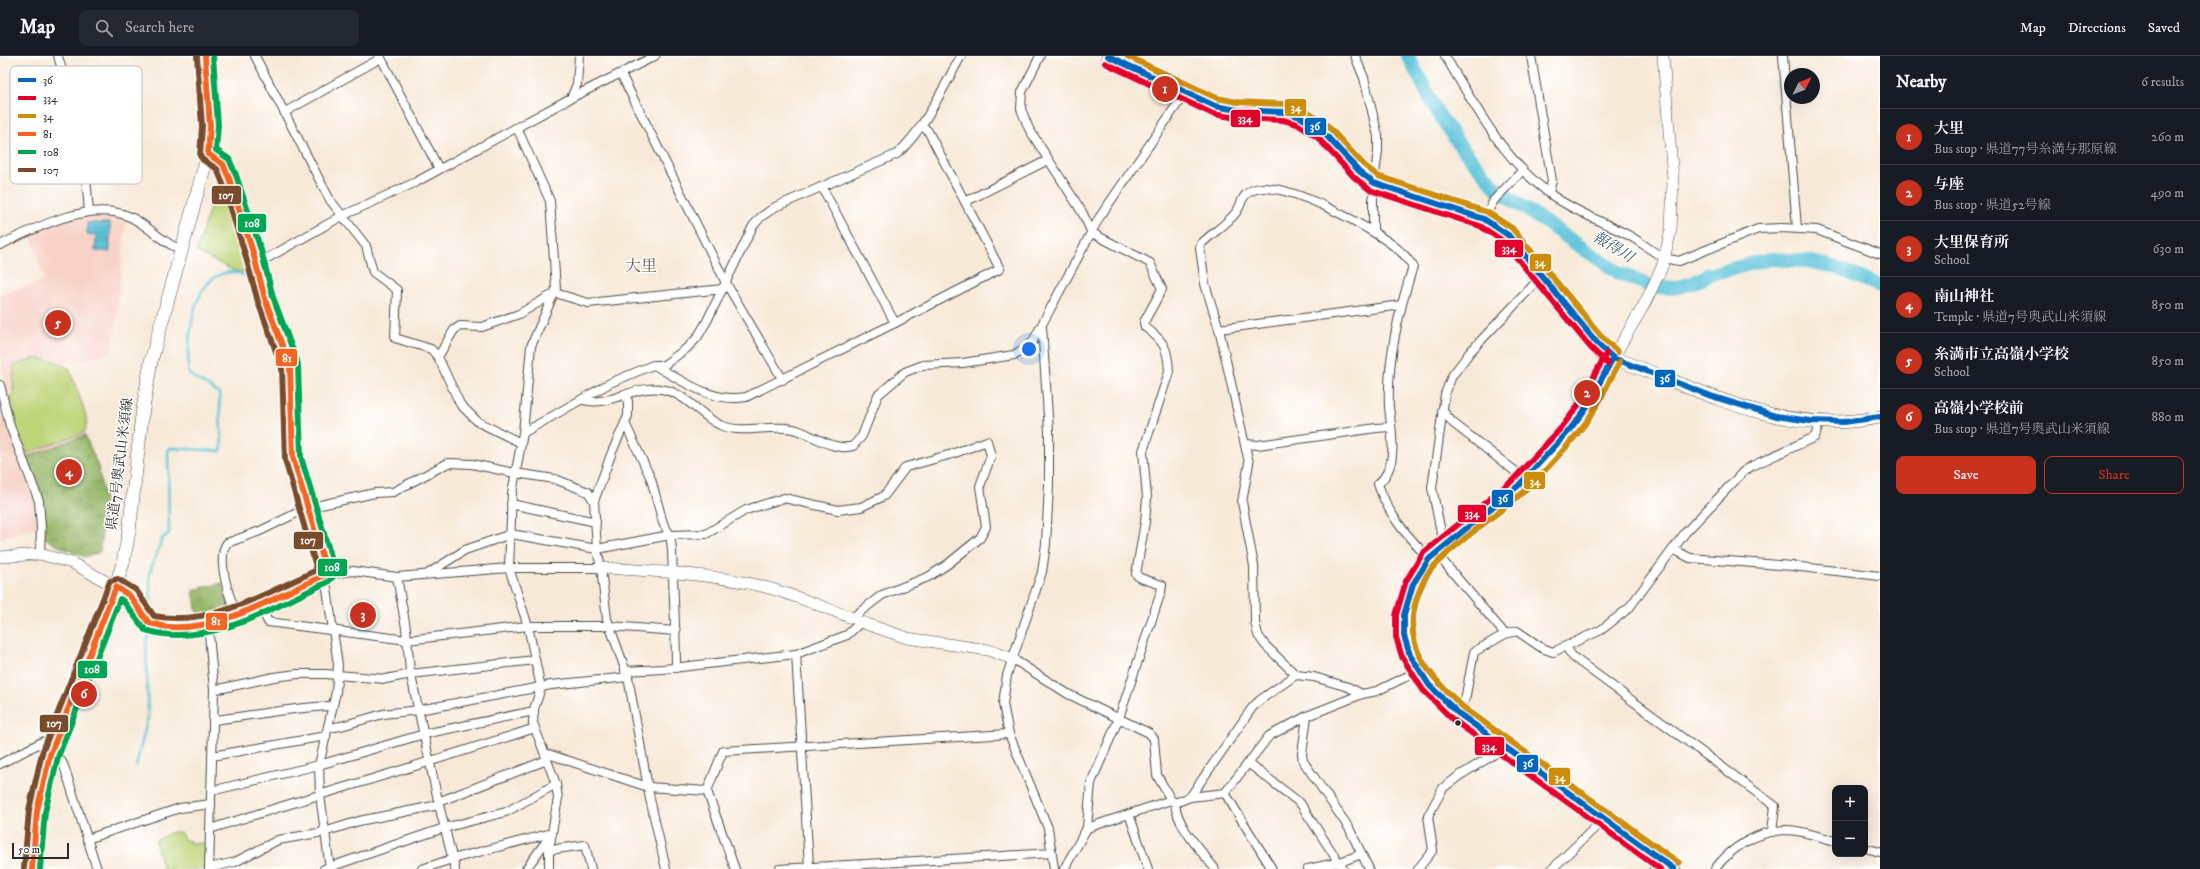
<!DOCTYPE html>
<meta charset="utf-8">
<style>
:root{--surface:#171b24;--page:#242831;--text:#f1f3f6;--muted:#9ea1a6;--line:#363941;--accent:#c8321e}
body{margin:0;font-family:"IM FELL DW Pica","Noto Serif JP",serif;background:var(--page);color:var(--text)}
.controls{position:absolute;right:12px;bottom:12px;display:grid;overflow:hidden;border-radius:8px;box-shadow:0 4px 16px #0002}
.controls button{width:36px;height:36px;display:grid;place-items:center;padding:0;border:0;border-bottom:1px solid var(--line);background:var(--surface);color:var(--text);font:20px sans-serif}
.compass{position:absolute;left:1784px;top:12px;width:36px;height:36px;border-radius:50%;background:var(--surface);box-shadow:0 4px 16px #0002;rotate:48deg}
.scale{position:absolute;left:12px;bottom:10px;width:57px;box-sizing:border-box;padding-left:4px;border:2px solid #2b2b2b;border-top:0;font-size:11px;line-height:14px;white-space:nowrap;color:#2b2b2b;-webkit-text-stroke:3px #fff;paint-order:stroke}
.you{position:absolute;left:1029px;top:293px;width:14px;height:14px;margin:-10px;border:3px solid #fff;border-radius:50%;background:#1a73e8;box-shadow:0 0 0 6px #1a73e833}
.badge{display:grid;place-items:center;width:26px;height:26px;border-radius:50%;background:var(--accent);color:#fff;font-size:13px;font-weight:700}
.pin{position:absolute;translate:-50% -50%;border:2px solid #fff;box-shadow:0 1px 4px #0006}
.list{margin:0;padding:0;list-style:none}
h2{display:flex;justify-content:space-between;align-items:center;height:52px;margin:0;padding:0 16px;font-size:17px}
h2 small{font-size:13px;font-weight:400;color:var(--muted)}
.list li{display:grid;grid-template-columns:26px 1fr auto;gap:12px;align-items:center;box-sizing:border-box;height:56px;padding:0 16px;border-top:1px solid var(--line)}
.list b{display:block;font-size:15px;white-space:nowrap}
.list p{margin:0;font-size:13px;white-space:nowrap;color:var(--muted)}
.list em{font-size:13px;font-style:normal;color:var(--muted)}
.actions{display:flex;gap:8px;padding:12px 16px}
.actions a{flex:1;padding:9px 0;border:1px solid var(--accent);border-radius:8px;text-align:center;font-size:14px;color:var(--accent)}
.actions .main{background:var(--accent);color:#fff}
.icon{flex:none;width:22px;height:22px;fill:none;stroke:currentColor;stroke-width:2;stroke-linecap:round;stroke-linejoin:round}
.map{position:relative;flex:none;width:1880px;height:813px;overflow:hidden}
header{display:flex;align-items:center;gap:24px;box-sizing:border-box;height:56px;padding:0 20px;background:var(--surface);border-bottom:1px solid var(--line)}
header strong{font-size:19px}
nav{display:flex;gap:22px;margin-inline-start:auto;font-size:14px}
.search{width:280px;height:36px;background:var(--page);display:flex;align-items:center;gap:10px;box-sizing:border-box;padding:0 14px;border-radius:8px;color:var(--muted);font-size:15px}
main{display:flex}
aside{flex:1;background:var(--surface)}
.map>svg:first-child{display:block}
.built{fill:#f7d1c6}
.green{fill:#bed478;stroke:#748052}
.forest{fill:url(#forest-crowns);stroke:#60704a}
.water{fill:url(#water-rules);stroke:#447782}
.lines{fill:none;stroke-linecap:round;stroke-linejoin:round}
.stream{stroke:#5cc3d9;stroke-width:2.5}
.river{stroke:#5cc3d9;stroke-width:14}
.minor-casing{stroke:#4a4845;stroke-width:10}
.tertiary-casing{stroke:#4a4845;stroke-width:12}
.secondary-casing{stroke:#4a4845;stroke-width:14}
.primary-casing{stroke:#4a4845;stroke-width:14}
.minor{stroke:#fff;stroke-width:8}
.tertiary{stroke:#fff;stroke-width:11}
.secondary{stroke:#fff;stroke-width:12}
.primary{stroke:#fff;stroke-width:13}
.bus-1-casing{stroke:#fff;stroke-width:9}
.bus-2-casing{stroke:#fff;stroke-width:9}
.bus-3-casing{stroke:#fff;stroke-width:9}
.bus-4-casing{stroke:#fff;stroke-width:9}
.bus-5-casing{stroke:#fff;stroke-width:9}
.bus-6-casing{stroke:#fff;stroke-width:9}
.bus-1{stroke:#0065bd;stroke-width:6}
.bus-2{stroke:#e4002b;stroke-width:6}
.bus-3{stroke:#ce8d09;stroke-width:6}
.bus-4{stroke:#f26522;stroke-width:6}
.bus-5{stroke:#00a651;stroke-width:6}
.bus-6{stroke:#7a4b2a;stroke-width:6}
.bus-dot{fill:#2b2b2b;stroke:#fff;stroke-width:1.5}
.labels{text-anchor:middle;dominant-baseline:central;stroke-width:3;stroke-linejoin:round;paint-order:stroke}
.street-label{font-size:14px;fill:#2b2b2b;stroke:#fff}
.water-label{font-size:15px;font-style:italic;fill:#3c6068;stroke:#fff}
.quarter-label{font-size:16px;fill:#6b5c4d;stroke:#fff}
.key{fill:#fff;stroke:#bfbfbf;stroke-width:1}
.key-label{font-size:11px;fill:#2b2b2b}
.line-badge{stroke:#fff;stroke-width:1.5}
.badge-label{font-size:11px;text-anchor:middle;font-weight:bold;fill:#fff}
</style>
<header>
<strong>Map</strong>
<div class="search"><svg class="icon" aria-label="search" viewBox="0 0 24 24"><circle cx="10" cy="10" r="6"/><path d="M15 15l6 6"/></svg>Search here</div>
<nav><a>Map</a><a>Directions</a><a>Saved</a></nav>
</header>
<main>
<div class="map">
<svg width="1880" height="813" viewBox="0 0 1880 813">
<defs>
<pattern id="forest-crowns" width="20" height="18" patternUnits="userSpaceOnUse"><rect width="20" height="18" fill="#96b668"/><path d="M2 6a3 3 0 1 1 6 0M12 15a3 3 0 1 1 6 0" fill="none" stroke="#7b9456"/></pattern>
<pattern id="water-rules" width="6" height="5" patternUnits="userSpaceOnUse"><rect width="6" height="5" fill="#5cc3d9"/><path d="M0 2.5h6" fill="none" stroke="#4c9fb0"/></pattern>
</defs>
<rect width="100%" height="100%" fill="#fff"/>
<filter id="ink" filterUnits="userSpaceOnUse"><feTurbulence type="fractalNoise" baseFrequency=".025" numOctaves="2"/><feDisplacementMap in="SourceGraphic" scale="8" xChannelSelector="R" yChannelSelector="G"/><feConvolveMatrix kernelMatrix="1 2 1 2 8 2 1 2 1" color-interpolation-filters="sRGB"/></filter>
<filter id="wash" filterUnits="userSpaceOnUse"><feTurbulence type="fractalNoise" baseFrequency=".012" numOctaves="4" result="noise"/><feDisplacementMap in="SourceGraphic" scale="16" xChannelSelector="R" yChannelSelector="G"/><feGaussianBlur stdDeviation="0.9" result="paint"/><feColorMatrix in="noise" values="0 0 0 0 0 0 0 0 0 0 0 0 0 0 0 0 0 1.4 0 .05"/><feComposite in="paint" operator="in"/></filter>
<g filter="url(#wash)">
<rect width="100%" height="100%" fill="#f7e9d7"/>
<g class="built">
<path d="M110 158 126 163 113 296 63 308 85 379 26 401 13 370 0 299V239L45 224 30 179 50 169 79 161Z"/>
<path d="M0 335 38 459 37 471 0 482Z"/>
</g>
<g class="green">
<path d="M220 120 222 121 255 219 233 214 196 196Z"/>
<path d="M36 302 56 306 69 312 83 350 87 365 85 376 27 397 14 370 10 348 13 338 14 310Z"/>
<path d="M172 776H180L185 784 190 785 191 788 204 787 206 795 205 813H163L155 785Z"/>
</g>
<g class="forest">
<path d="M85 379 98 410 105 447 100 496 85 501 56 489 44 481 46 464 26 401Z"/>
<path d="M222 527 230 553 198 563 193 534Z"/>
</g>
<path class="water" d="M87 167H110V196L95 195 96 179 87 178Z"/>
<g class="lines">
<g class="stream">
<path d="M153 564 149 518 162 483 169 477 168 393 172 392 220 395 222 392 219 337 190 319 188 314C189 285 189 222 229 216 237 215 247 221 256 222"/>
<path d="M136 710 148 661 146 588 151 570"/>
</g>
<path class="river" d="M1408 0 1437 56 1461 91 1498 134 1619 217 1653 231 1674 232 1693 227 1708 219 1770 203 1806 205 1835 211 1880 230"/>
</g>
</g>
<g filter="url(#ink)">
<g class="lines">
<defs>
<g id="minor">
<path d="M58 0 81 81H90L85 109 89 156"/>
<path d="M255 0 330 144 366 190 373 216 397 234 395 282 431 293 438 301"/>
<path d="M380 0 439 113"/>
<path d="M1040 0 1022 36 1021 53 1029 73 1082 156 1092 177 1150 207 1162 233 1144 266 1145 271C1164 285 1168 292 1169 316L1143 395 1147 442 1145 466 1136 518 1140 522 1162 529 1161 536 1119 662 1091 727 1087 772 1064 813"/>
<path d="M1355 0 1364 22 1378 80V95L1373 132V175"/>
<path d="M1445 0C1476 51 1505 108 1556 142 1577 156 1603 166 1626 178 1645 187 1657 203 1679 205L1758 173 1782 172 1817 174 1880 198"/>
<path d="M1531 0 1552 125 1549 136"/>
<path d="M1783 0 1797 172"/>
<path d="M621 18 726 227 783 324"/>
<path d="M571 42 577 28 579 0"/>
<path d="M285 56 381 2"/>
<path d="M517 72 550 145 556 233 531 290 523 377 512 437 509 512 528 570 541 632 534 653 533 667 556 728 558 742 549 794V813"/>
<path d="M822 131 895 267"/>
<path d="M965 146 1048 104"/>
<path d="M1484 163 1494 144 1522 115"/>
<path d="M0 189C35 172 89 144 128 160 148 168 161 187 182 194"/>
<path d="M257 208 342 160 416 126 571 42 655 0"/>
<path d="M1042 270 1049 375V429L1046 488 1042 516 1007 619 1003 648 1009 678 1048 772 1054 813"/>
<path d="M1219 273 1401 249"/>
<path d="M656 310C684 326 713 347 746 341L895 267 1000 213 928 75 921 69"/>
<path d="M0 329 10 370 39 445 41 471 40 498"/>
<path d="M624 338 628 345V360L612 396 594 445 597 493 601 512 607 563 628 621 650 743 666 813"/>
<path d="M583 344C613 352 638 323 672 336 690 343 703 361 720 369 743 379 768 368 793 373 811 377 833 396 853 390L862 380 878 339 905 316 923 309 963 307 1014 299 1032 287 1099 162 1185 37"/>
<path d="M1442 354 1453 367 1525 423"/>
<path d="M625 367 651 423 663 467 670 479 706 478 746 454 784 442 838 454 861 451 884 440 906 411 952 398 987 385 991 400 980 430 986 471 980 482 948 508 928 521 882 539 852 562 861 566 847 579 796 598 663 613 625 615"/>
<path d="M523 377 610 327 653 309H664L687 292 697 282 707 265 753 170 761 161 775 151 897 98C924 74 943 32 961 0"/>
<path d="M521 387 478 366 460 348 438 301 454 274 460 270 482 271 519 258 555 237 588 247 723 233"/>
<path d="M1246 388 1258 389 1376 372 1391 371"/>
<path d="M511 448 596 466"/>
<path d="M1447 487 1441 476 1432 432 1445 338 1452 320 1470 296 1542 220"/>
<path d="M1673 493 1690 502 1792 510 1880 520"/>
<path d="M1436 497 1505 578"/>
<path d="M429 517 465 494 511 478 597 493 670 479C673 493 672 505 673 519 674 550 676 580 676 612"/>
<path d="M397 521 406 572 410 615 439 749 455 813"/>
<path d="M259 547 268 566 407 584 528 570H610L676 575"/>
<path d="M236 557C229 541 216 502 227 487L260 475 307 452 375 437 393 436 448 407 472 408 515 417 555 423 588 436 594 445"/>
<path d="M208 567 214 634 209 813"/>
<path d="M1566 591 1573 601 1775 750 1772 776"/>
<path d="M796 598 809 810 811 813"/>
<path d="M1013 603 1068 638 1149 677 1154 683 1157 719 1171 744 1175 747 1190 741 1252 652 1260 644 1296 619"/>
<path d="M214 634 274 621 297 618H325L386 623 411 618 535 604"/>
<path d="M1362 638 1348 631 1314 621 1296 619 1265 589 1258 579 1255 566 1254 510 1242 446 1249 407 1219 273 1205 228 1200 192 1201 188C1211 178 1230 166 1237 155 1243 146 1240 140 1253 134 1281 121 1379 175 1401 196 1406 200 1409 205 1413 210 1399 255 1387 303 1389 350 1391 375 1400 410 1378 428 1389 461 1407 479 1429 503"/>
<path d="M1458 657 1465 644 1474 596 1505 578 1517 575 1542 592 1553 596 1601 574 1629 552 1685 477 1743 416 1752 410 1815 381 1819 367"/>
<path d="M213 664C253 660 292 651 332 650"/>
<path d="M328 672 341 670 383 658 419 654 551 629 628 621"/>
<path d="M545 697 648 731 707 735 723 695 1009 678"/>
<path d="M50 699 60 703 64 710 97 813"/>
<path d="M212 700 326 680"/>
<path d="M1248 707 1300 747 1343 813"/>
<path d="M0 708 40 687 45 685 54 688"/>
<path d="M211 735 319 709 424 678 534 655"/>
<path d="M707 735 735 813"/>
<path d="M1225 737 1272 813"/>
<path d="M1190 741 1225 737 1269 680 1307 660"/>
<path d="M438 746 547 704"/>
<path d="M1175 747C1177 771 1201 794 1215 813"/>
<path d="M1129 758 1148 813"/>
<path d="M1087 772 1171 744"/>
<path d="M210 773C318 738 427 708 535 672"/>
<path d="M87 783 180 752 211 748"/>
<path d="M1865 792 1880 796"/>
<path d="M549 794 585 789 591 813"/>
<path d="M209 812 235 806 278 784 324 776 359 765 439 749"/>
<path d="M324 813 444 772 506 756 556 728"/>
<path d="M330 813 320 739 319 709 336 636 338 609 325 519 353 515 397 521 509 512H601"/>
<path d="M422 813 452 803 552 777"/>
<path d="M526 813 550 780"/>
<path d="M779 813 1052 797"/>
<path d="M1308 813 1340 806 1362 798"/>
<path d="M1369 813 1349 772 1303 705 1302 698 1307 660 1362 638 1377 635 1418 615"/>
<path d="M1418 813 1433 794 1428 760 1443 732 1459 720 1506 691"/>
<path d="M1552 813 1604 763"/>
<path d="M1654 813 1663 805"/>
<path d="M1715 813C1731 791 1758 775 1786 774 1802 774 1820 781 1835 785"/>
</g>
<g id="tertiary">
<path d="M1613 302 1645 247 1662 211 1671 174 1673 124 1663 0"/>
<path d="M0 501 40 498 72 507 125 536 149 567 170 571 212 566 325 519 324 506 293 402 290 310 265 243 253 196 229 122 223 108 208 98"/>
<path d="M601 512C656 515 713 518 765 531 795 539 823 551 852 562"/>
<path d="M861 566 907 582 988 594 1013 603"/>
</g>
<path id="secondary" d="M1613 302 1584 355 1567 377 1518 430 1429 503 1413 528 1404 559V580L1410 599 1429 629 1458 657 1674 813"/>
<g id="primary">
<path d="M1108 0 1215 50 1237 54 1284 56 1300 61 1322 75 1359 115 1374 127 1484 163 1508 179 1597 287 1613 302C1701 333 1783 382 1880 361"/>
<path d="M32 813 37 755 50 699 108 553 123 507 129 476 142 359 151 305 208 98 210 70 205 0"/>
</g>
</defs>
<use href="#minor" class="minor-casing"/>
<use href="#tertiary" class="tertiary-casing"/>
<use href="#secondary" class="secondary-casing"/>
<use href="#primary" class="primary-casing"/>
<use href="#minor" class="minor"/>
<use href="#tertiary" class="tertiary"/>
<use href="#secondary" class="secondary"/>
<use href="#primary" class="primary"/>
<defs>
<g id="bus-1">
<path d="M1108 0 1215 50 1237 54 1284 56 1300 61 1322 75 1359 115 1374 127 1484 163 1508 179 1597 287 1613 302 1711 340 1776 360 1810 365 1844 366 1880 361"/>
<path d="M1613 302 1584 355 1567 377 1518 430 1429 503 1413 528 1404 559V580L1410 599 1429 629 1458 657 1674 813"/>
</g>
<g id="bus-2">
<path d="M1105 7 1213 58 1237 62 1283 64 1297 68 1317 81 1354 121 1370 134 1480 170 1503 185 1591 292 1608 308"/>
<path d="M1606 298 1577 351 1561 372 1513 424 1423 497 1406 525 1396 559V581L1402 601 1423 634 1452 663 1660 813"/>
</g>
<g id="bus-3">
<path d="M1127 0 1217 42 1238 46 1285 48 1304 54 1327 69 1364 109 1378 120 1487 156 1512 172 1603 282 1618 296"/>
<path d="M1620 306C1610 323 1602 342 1591 359 1576 382 1543 418 1523 436 1495 461 1462 481 1436 508 1426 517 1420 532 1416 545 1402 593 1431 620 1463 651L1679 807"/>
</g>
<g id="bus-4">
<path d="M205 0 210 70 208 98"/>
<path d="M208 98 223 108 229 122 253 196 265 243 290 310 293 402 324 506 325 519"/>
<path d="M116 531 130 540 149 567C156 568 163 571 170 571 221 575 279 539 325 519"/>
<path d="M32 813 37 755 50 699 116 531"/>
</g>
<path id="bus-5" d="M40 813 45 756 58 701 120 543 124 546 145 574C208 594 273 551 328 526L333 521 332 504 301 401 298 308 273 241 261 194 236 119 229 103 216 94 218 69 213 0"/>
<path id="bus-6" d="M24 812 29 754 42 697 110 525 118 523 136 534 154 560C211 571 266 537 317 514L285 404 282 312 258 246 245 198 222 125 217 113 203 104 200 100 202 70 197 1"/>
</defs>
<use href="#bus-1" class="bus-1-casing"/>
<use href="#bus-2" class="bus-2-casing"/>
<use href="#bus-3" class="bus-3-casing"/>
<use href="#bus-4" class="bus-4-casing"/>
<use href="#bus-5" class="bus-5-casing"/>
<use href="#bus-6" class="bus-6-casing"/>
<use href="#bus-1" class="bus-1"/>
<use href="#bus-2" class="bus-2"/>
<use href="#bus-3" class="bus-3"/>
<use href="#bus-4" class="bus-4"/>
<use href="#bus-5" class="bus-5"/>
<use href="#bus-6" class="bus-6"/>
</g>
</g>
<circle class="bus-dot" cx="1458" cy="667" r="3.5"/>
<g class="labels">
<g class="street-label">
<text transform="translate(120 408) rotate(-83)">県道7号奥武山米須線</text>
</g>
<g class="water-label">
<text transform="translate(1613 191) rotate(32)">報得川</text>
</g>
<g class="quarter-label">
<text x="641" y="210">大里</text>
</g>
</g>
<rect x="10" y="10" width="132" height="118" rx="6" class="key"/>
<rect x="18" y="22" width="18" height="4" fill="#0065bd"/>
<rect x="18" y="40" width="18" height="4" fill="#e4002b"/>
<rect x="18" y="58" width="18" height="4" fill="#ce8d09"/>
<rect x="18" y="76" width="18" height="4" fill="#f26522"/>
<rect x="18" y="94" width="18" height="4" fill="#00a651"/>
<rect x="18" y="112" width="18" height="4" fill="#7a4b2a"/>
<g class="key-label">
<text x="43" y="28">36</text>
<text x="43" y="46">334</text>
<text x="43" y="64">34</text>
<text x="43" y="82">81</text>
<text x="43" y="100">108</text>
<text x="43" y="118">107</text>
</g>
<g class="line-badge">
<rect x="1284" y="42" width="23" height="19" rx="4" fill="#ce8d09"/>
<rect x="1230" y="53" width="31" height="19" rx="4" fill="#e4002b"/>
<rect x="1304" y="61" width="23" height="19" rx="4" fill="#0065bd"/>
<rect x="211" y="129" width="31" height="20" rx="4" fill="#7a4b2a"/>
<rect x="237" y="157" width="30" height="20" rx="4" fill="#00a651"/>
<rect x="1494" y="183" width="30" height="19" rx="4" fill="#e4002b"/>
<rect x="1529" y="197" width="23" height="19" rx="4" fill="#ce8d09"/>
<rect x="275" y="292" width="23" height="19" rx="4" fill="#f26522"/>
<rect x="1654" y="313" width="22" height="19" rx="4" fill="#0065bd"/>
<rect x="1523" y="415" width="23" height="19" rx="4" fill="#ce8d09"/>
<rect x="1491" y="433" width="23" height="19" rx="4" fill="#0065bd"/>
<rect x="1457" y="448" width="30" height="19" rx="4" fill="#e4002b"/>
<rect x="293" y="475" width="31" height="19" rx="4" fill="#7a4b2a"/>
<rect x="317" y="502" width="31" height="19" rx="4" fill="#00a651"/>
<rect x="205" y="556" width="23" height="19" rx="4" fill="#f26522"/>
<rect x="77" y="604" width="31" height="19" rx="4" fill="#00a651"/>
<rect x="39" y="658" width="30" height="19" rx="4" fill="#7a4b2a"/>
<rect x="1474" y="680" width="31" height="20" rx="4" fill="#e4002b"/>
<rect x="1516" y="698" width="23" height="19" rx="4" fill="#0065bd"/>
<rect x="1548" y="711" width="23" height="19" rx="4" fill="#ce8d09"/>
</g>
<g class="badge-label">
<text x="1296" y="55">34</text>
<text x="1245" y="66">334</text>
<text x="1315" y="74">36</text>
<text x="226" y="143">107</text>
<text x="252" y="171">108</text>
<text x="1509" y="196">334</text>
<text x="1540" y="210">34</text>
<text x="287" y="306">81</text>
<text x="1665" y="326">36</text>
<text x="1535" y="429">34</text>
<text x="1503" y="446">36</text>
<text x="1472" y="461">334</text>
<text x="308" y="488">107</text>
<text x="332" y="515">108</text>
<text x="216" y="569">81</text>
<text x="92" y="617">108</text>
<text x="54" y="671">107</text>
<text x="1489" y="694">334</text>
<text x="1528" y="711">36</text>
<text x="1560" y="725">34</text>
</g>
</svg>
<div class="controls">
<button>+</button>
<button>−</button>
</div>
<svg class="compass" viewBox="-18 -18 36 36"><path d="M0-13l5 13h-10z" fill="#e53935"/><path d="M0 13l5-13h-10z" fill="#9ea1a6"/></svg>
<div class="scale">50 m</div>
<div class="you"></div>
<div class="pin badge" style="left:1165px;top:33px">1</div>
<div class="pin badge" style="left:1587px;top:337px">2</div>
<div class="pin badge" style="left:363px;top:559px">3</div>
<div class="pin badge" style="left:69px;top:416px">4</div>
<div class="pin badge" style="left:58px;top:267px">5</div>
<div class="pin badge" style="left:84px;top:638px">6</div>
</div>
<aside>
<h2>Nearby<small>6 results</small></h2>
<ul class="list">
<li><span class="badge">1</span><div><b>大里</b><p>Bus stop · 県道77号糸満与那原線</p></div><em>260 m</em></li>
<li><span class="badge">2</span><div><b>与座</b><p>Bus stop · 県道52号線</p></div><em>490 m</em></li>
<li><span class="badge">3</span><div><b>大里保育所</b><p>School</p></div><em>630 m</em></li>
<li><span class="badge">4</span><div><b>南山神社</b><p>Temple · 県道7号奥武山米須線</p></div><em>850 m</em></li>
<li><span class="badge">5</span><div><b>糸満市立高嶺小学校</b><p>School</p></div><em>850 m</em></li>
<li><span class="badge">6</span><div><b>高嶺小学校前</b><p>Bus stop · 県道7号奥武山米須線</p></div><em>880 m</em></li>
</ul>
<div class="actions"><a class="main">Save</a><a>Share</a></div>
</aside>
</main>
